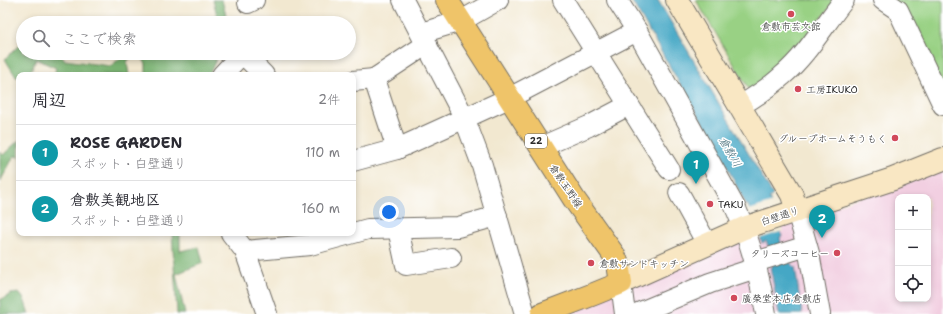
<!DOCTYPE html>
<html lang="ja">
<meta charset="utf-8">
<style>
:root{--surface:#fff;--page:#f7f7f7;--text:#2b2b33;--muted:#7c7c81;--line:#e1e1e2;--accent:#ea580c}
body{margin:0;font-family:"Shantell Sans","Klee One",sans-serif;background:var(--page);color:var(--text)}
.controls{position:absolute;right:12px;bottom:12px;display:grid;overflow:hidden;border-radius:8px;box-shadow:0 2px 6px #0003}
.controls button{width:36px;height:36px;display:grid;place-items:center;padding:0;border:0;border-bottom:1px solid var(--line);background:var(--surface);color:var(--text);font:20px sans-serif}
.you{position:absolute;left:389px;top:212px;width:14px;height:14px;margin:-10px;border:3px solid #fff;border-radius:50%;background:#1a73e8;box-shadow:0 0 0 6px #1a73e833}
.badge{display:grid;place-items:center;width:26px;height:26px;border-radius:50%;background:var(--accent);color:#fff;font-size:13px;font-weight:700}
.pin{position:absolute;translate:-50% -33px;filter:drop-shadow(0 1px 2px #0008)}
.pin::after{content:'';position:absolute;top:21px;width:14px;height:12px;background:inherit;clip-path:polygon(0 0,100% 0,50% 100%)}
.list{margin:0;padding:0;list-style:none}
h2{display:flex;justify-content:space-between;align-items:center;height:52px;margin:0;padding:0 16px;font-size:17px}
h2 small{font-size:13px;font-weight:400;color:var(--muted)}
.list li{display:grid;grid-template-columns:26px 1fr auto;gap:12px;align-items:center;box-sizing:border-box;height:56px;padding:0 16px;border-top:1px solid var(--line)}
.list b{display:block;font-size:15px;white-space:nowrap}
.list p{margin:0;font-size:13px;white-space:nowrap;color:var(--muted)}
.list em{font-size:13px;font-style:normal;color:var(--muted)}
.icon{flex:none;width:22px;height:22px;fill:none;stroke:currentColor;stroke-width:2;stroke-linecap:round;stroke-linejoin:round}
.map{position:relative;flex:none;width:943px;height:314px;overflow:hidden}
.search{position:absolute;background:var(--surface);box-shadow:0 2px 6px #0003;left:16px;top:16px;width:340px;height:44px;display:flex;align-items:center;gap:10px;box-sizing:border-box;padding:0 14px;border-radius:22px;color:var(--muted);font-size:15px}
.panel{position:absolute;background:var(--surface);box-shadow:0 2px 6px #0003;left:16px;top:72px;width:340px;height:164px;border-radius:8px}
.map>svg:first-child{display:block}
.built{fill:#f2cfe1;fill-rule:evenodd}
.green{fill:#99d184;stroke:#627e58}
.forest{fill:#7ab372;stroke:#526f4e}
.water{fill:#45a7c5;stroke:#386978}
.pier{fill:#f2e8d0}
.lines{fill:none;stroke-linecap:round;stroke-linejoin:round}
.street-casing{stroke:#716d65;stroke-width:22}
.secondary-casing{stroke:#716d65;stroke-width:24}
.primary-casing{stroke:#716d65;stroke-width:24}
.street{stroke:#fff;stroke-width:20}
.secondary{stroke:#f9e7c3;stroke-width:22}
.primary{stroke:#efc469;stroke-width:22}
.poi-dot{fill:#d1495b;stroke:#fff;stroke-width:1.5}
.labels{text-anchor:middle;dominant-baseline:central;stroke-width:3;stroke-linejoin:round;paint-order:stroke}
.shield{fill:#fff;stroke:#6b6b6b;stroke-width:1}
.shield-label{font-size:9px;font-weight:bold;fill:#2b2b2b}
.poi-label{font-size:10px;fill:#2b2b2b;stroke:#fff;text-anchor:start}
.street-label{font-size:10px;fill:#2b2b2b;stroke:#fff}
.water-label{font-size:11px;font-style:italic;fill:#376370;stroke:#fff}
</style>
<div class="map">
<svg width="943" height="314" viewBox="0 0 943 314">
<rect width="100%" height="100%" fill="#fff"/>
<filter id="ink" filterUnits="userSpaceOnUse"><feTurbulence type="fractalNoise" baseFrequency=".025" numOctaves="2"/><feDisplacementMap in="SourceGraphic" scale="8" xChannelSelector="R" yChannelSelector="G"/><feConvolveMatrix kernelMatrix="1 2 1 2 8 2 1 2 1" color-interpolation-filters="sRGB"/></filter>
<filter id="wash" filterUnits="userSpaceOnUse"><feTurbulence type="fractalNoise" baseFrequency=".012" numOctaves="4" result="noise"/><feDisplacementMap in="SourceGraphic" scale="16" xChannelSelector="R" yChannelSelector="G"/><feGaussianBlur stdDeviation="0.9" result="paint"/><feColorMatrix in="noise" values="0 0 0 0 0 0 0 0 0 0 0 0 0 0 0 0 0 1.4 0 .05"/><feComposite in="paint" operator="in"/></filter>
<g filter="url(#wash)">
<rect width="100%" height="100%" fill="#f2e8d0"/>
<path class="built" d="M943 168V314H561L734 242ZM898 197H928V299H898Z"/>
<g class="green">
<path d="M696 0H834L826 13 767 81 751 93Z"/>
<path d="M893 0H943V94Z"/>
</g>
<g class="forest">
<path d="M213 0H222L228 23H219Z"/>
<path d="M23 41V53H60L65 60 111 66 126 53H134L127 62 129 75H54L56 68 36 59 29 75H19V78L16 77 5 59Z"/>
<path d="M139 53H155L157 56 164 53H219L209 75H146V64Z"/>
<path d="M19 140V157L14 156 0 182V152L3 155Z"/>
<path d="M172 233H180V251L199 247 203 263 176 274 185 314H177Z"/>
<path d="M19 293 24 299 29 314H0V300L11 294Z"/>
</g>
<path class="water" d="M631 0H658L773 195 769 198 782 236 780 237C782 250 784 259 795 267L802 314H779L771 271 773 263 770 250 766 241 762 243 748 205H746L720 153Z"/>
<path class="pier" d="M773 202 783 231 758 239 749 210Z"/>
</g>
<g filter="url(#ink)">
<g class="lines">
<defs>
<g id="street">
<path d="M403 0 464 117 482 165 525 314"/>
<path d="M563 0 669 169"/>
<path d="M617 0 637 31 736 209C751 242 760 278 766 314"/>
<path d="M883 0 898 10 943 105"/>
<path d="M248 3 254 0"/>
<path d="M421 33 461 21 498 0"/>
<path d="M222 75 237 59 245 56 264 75"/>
<path d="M353 81 374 79"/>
<path d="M740 106C755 97 769 88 782 76 807 55 824 25 844 0"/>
<path d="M541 147 589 126 629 105"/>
<path d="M397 149 374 79 427 44"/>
<path d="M353 161 397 149 509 98 637 31"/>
<path d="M679 193 707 244"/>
<path d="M797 211 809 253 820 314"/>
<path d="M398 229 406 265 451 258"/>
<path d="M231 233 245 251 267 314"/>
<path d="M245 251 310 245 368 229 458 227 497 216"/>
<path d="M755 262 807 246"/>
<path d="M621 283 625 314"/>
<path d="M636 314 710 283 756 268"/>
</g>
<g id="secondary">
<path d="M677 0 792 195 797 211"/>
<path d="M621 283 744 228 893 179 943 159"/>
</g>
<path id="primary" d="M447 0 574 199 614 255 618 264 621 283 594 294 542 314"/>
</defs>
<use href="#street" class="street-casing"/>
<use href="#secondary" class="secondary-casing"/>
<use href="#primary" class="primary-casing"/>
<use href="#street" class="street"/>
<use href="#secondary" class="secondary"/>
<use href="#primary" class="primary"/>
</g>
</g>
<g class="poi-dot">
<circle cx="791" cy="14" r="4"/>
<circle cx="798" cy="89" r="4"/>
<circle cx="895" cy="138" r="4"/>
<circle cx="710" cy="204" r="4"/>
<circle cx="837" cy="253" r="4"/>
<circle cx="591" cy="263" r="4"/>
<circle cx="734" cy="298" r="4"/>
</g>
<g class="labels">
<rect class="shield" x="525" y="134" width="22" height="14" rx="3"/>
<g class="shield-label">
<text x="536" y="141">22</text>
</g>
<g class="poi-label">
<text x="791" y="26" text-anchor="middle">倉敷市芸文館</text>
<text x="806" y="89">工房IKUKO</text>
<text x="887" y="138" text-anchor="end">グループホームそうもく</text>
<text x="718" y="204">TAKU</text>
<text x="829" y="253" text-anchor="end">タリーズコーヒー</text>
<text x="599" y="263">倉敷サンドキッチン</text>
<text x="742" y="298">廣榮堂本店倉敷店</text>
</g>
<g class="street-label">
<text transform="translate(566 186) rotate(56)">倉敷玉野線</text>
<text transform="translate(780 216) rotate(-18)">白壁通り</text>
</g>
<g class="water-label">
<text transform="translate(730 152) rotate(60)">倉敷川</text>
</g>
</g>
</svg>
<div class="controls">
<button>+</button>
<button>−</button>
<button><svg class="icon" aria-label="locate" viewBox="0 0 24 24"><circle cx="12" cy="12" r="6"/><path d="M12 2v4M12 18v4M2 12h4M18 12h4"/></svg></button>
</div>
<div class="you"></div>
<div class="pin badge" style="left:696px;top:184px;background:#0f9aa8">1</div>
<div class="pin badge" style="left:822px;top:238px;background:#0f9aa8">2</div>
<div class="search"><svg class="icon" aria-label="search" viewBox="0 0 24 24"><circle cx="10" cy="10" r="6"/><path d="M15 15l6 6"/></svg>ここで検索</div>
<section class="panel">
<h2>周辺<small>2件</small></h2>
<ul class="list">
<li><span class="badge" style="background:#0f9aa8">1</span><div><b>ROSE GARDEN</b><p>スポット · 白壁通り</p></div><em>110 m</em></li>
<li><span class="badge" style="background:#0f9aa8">2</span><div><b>倉敷美観地区</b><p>スポット · 白壁通り</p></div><em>160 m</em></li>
</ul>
</section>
</div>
